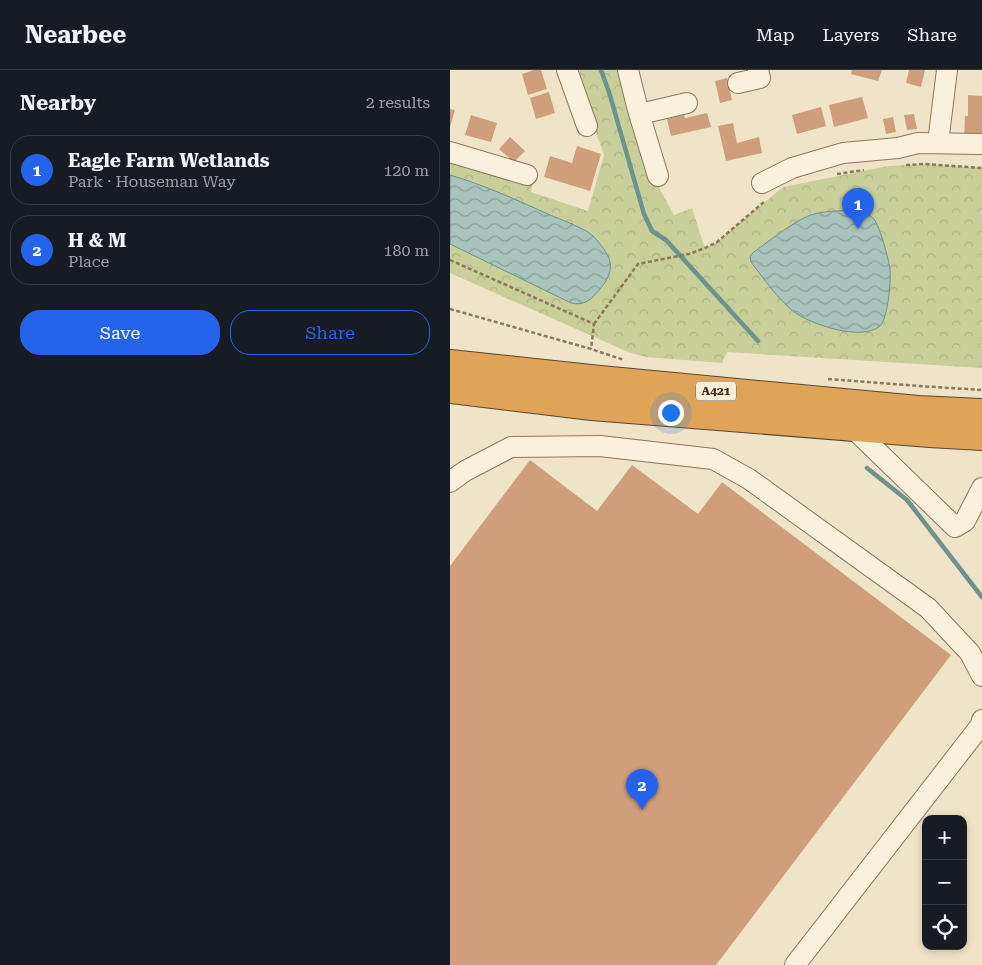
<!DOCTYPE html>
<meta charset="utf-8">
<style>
:root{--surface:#171b24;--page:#242831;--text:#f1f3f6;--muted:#9ea1a6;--line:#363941;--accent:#2563eb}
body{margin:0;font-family:"Roboto Serif",serif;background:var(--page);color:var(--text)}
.controls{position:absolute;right:15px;bottom:15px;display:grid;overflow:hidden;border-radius:10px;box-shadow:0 2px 8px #0003}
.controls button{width:45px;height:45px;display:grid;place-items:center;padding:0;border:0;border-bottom:1px solid var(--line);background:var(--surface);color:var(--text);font:25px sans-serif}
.you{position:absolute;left:220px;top:342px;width:18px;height:18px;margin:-12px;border:4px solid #fff;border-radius:50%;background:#1a73e8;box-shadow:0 0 0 8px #1a73e833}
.badge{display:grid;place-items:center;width:32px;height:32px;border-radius:50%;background:var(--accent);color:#fff;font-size:16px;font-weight:700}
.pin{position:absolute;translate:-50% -41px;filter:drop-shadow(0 1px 2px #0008)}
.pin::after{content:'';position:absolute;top:26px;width:18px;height:15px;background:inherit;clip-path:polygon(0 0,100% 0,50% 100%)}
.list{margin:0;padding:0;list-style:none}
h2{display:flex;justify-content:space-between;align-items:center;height:65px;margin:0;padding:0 20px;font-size:21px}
h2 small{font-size:16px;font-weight:400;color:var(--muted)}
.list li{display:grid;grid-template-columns:32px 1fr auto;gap:15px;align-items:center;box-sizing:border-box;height:70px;margin:0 10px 10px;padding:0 10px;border:1px solid var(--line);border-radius:20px}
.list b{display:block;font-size:19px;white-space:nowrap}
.list p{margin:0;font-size:16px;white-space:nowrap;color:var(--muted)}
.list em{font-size:16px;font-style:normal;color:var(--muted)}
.actions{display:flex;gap:10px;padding:15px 20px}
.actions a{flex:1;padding:11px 0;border:1px solid var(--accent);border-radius:20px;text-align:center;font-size:18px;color:var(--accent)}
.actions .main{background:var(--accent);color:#fff}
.icon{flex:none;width:28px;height:28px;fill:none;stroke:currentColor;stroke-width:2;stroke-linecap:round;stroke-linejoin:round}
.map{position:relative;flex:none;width:532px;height:895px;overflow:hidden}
header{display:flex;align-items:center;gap:30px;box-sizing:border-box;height:70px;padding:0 25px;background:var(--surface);border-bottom:1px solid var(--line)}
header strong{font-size:24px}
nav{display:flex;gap:28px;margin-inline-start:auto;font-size:18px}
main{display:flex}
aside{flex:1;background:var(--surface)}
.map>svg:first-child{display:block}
.forest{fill:url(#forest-crowns)}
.water{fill:url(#water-waves);stroke:#6f938a}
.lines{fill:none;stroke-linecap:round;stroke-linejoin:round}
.stream{stroke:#6f938a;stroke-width:4.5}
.building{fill:#cf9f7d}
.minor-casing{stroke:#8d765c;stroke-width:22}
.highway-casing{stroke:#5b4430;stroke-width:30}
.path{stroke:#8d765c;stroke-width:2.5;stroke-dasharray:4 2.5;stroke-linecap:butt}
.minor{stroke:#faf1dc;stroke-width:20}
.highway{stroke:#e0a458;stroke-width:28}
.labels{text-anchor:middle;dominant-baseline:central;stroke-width:4.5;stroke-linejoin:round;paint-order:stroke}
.shield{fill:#f7eed8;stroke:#756857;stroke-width:1}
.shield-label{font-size:12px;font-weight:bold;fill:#3d2e20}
</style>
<header>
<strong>Nearbee</strong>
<nav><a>Map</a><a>Layers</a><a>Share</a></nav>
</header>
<main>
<aside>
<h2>Nearby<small>2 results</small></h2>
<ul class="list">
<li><span class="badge">1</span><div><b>Eagle Farm Wetlands</b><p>Park · Houseman Way</p></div><em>120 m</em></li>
<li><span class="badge">2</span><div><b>H &amp; M</b><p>Place</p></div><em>180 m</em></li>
</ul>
<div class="actions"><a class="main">Save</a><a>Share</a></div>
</aside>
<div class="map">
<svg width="532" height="895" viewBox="0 0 532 895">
<defs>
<pattern id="forest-crowns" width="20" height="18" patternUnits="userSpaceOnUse" patternTransform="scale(1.25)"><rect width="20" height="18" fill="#c9cf9b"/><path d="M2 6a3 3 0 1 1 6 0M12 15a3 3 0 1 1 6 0" fill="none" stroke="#aeb285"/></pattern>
<pattern id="water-waves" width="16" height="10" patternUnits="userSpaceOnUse" patternTransform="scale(1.25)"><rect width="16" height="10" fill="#a9c4bc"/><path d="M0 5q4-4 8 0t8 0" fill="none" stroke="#8ba098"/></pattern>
</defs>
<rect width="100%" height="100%" fill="#f0e4c8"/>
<path class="forest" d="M123 0H169L208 116 224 145 242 138 255 178 267 172 333 117 438 96 475 94 532 98V298L277 282 272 293 196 287 178 282 0 203V76L85 101 81 122 138 141 154 85Z"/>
<g class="water">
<path d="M0 105C34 115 67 130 100 145 112 150 126 155 138 162 145 166 159 184 160 192 162 203 156 212 149 220 141 230 134 236 121 233L0 174Z"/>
<path d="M412 140C415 143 421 146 424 149 430 157 439 190 440 200 441 212 438 248 430 256 412 272 359 254 343 241 327 228 314 209 301 192L300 186 304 182C319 171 348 148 364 144 379 140 396 141 412 140Z"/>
</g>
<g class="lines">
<g class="stream">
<path d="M151 0 159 22 194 144 202 161 216 170 308 271"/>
<path d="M417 398 457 430 532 527"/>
</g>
</g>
<g class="building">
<path d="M84 0H91L97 19 78 25 72 4Z"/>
<path d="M402 0H432L428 11 401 4Z"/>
<path d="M459 0H475L471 17 456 13Z"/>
<path d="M277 8 282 30 270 33 265 11Z"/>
<path d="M99 22 105 43 86 49 80 28Z"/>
<path d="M518 25 532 26V68H514L515 46H518Z"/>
<path d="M412 27 418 48 384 57 379 35Z"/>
<path d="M371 37 376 56 347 64 342 45Z"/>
<path d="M0 39 5 40 0 57Z"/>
<path d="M257 43 261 57 221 66 217 49 234 45 235 48Z"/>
<path d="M464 44 467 59 457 60 454 45Z"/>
<path d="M21 45 47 53 41 72 15 65Z"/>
<path d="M443 47 446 62 436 64 433 49Z"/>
<path d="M283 53 287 73 309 67 312 83 276 91 268 56Z"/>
<path d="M60 67 75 81 64 92 49 79Z"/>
<path d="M127 76 151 84 140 121 94 107 100 86 122 93Z"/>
<path d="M80 390 147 441 182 395 248 444 272 412 501 585 266 895H0V496Z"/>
</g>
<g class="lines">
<defs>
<g id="minor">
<path d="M117 0 137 56"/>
<path d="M178 0 188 40 208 106"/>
<path d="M288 13 310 8 308 0"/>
<path d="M190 44 237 33"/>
<path d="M488 73 497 0"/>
<path d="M0 82 77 105"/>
<path d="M312 113 342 98 393 83 448 78 468 73 532 74"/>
<path d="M402 357 505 457 515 451 532 418"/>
<path d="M0 412 15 401 61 377 150 376 263 389 299 409 478 538 520 583 532 606"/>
<path d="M345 895 531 655 532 650"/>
</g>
<g id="highway">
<path d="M0 294 150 310 468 340 532 343"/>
<path d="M0 319 142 336 480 363 532 366"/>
</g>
</defs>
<use href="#minor" class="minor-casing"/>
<use href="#highway" class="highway-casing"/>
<g class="path">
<path d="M456 95 475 94 532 98"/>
<path d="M387 104 414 100"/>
<path d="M0 190 144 254 141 279"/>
<path d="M0 239 141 279 174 290"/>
<path d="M144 254 188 194 239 184 255 178 267 172 315 131"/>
<path d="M378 309 469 316 532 320"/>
</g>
<use href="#minor" class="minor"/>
<use href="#highway" class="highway"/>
</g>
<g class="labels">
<rect class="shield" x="246" y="311.5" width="40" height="19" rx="4"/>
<g class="shield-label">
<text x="266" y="321">A421</text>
</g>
</g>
</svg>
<div class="controls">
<button>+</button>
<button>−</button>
<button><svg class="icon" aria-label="locate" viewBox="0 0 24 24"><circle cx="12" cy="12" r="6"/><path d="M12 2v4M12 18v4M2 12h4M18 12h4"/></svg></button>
</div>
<div class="you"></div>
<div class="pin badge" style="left:408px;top:159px">1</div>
<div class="pin badge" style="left:192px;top:740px">2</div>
</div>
</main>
